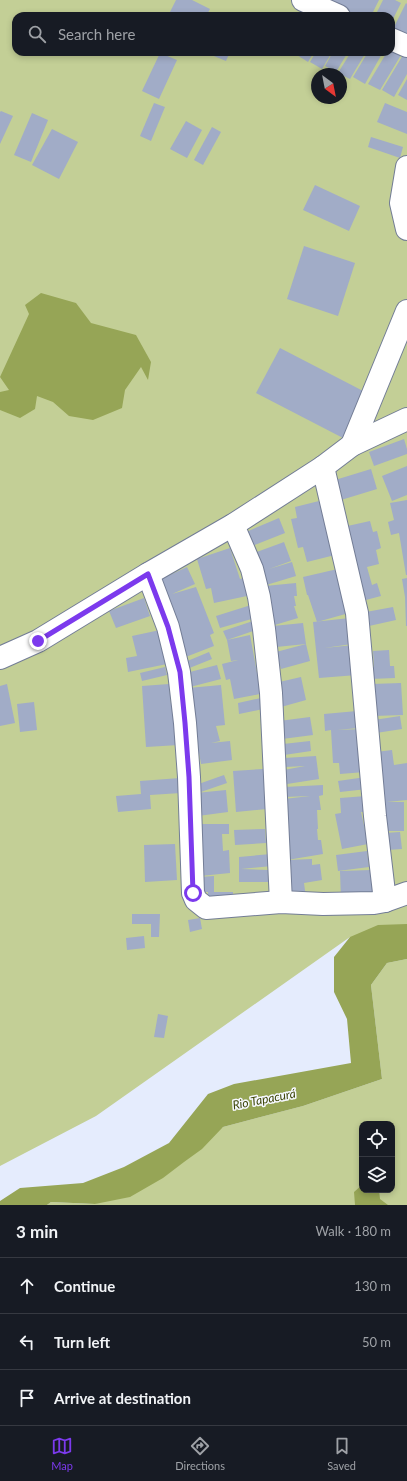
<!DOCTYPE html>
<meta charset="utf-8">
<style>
:root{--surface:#171b24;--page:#242831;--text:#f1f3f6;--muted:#9ea1a6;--line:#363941;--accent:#7c3aed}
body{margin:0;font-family:Lato,sans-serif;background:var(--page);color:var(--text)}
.controls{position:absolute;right:12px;bottom:12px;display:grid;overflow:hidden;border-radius:8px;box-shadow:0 2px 6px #0003}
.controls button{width:36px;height:36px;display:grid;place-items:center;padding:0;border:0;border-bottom:1px solid var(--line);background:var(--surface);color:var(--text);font:20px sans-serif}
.compass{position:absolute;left:311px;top:68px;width:36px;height:36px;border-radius:50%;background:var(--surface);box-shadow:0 2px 6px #0003;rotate:148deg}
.stop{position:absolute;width:12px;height:12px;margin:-9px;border:3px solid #7c3aed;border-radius:50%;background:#fff}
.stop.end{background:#7c3aed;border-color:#fff;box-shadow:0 1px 4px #0008}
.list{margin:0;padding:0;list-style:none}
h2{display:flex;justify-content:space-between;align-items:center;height:52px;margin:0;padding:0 16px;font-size:17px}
h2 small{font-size:13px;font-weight:400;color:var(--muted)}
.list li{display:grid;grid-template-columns:26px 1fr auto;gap:12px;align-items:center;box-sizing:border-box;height:56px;padding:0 16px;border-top:1px solid var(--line)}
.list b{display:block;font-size:15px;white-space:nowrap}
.list em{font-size:13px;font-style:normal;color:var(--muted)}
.icon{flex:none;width:22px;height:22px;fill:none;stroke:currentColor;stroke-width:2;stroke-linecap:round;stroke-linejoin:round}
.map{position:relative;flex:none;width:407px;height:1205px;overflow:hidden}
.search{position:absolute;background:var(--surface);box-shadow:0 2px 6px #0003;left:12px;right:12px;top:12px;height:44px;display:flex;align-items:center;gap:10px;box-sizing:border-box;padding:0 14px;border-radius:12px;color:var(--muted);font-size:15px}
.sheet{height:220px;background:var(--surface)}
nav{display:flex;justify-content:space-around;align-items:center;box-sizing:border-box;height:56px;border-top:1px solid var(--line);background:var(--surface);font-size:11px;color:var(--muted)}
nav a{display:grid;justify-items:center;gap:2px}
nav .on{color:var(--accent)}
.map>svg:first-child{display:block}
.green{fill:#c3cf96;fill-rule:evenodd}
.water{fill:#96a556}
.building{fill:#a1acc7}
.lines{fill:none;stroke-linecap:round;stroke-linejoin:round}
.minor-casing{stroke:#737d96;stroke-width:24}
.minor{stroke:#fff;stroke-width:22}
.route{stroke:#7c3aed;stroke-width:5}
.labels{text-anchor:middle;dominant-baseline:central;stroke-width:3;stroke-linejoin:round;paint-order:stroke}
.water-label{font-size:12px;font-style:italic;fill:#3b4406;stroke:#f7f9ff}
</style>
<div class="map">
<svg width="407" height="1205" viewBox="0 0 407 1205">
<rect width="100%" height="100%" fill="#e5ecfd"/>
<g class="green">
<path d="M0 0H407V937H350L96 1116 0 1166ZM16 16H391V52H16ZM317 74H341V98H317Z"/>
<path d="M407 959V1205H47L51 1202 95 1204 223 1127 303 1106 382 1079 371 985 387 963ZM362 1124H392V1190H362Z"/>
</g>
<g class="water">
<path d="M41 293 76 303 91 323 136 335 151 362 148 380 141 367 125 390 122 408 93 420 69 416 53 402 37 396 35 409 20 418 0 410V392L9 390 0 377 29 314 25 305Z"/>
<path d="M407 924V959L387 963 371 985 382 1079 303 1106 223 1127 202 1149 184 1162 163 1178 130 1197 95 1204 51 1202 47 1205H0V1201L20 1188 83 1183 124 1167 169 1143 208 1094 234 1084 351 1063 347 1019 334 992V957L350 937 378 925Z"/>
<path d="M362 1185V1190H379L380 1199 388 1205H355L354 1192Z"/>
</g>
<g class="building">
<path d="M176 0H192L210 9 206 16H168Z"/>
<path d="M318 0H379L371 16H350Z"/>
<path d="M383 0H395L401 3 391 23V16H375Z"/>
<path d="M406 3 407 4V39L392 31Z"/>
<path d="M391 49 401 55 380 90 368 84 387 52H391Z"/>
<path d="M210 52H230L226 61 209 54Z"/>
<path d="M299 52H314L308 62 297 55Z"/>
<path d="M316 52H332L322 69 310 62Z"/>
<path d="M333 52H348L336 72 325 66Z"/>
<path d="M351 52H366L350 79 338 73Z"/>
<path d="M368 52H383L365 84 353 77Z"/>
<path d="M160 53 177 60 159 99 142 91Z"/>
<path d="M403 55 407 57V74L394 97 382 90Z"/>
<path d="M407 79V100L398 95Z"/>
<path d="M154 103 165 107 151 141 140 136Z"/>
<path d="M385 103 407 112V134L377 122Z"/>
<path d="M1 111 13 116 0 144V112Z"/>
<path d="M32 113 48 120 31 162 14 155Z"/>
<path d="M186 121 202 130 187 158 170 149Z"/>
<path d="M212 127 221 132 203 165 194 160Z"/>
<path d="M52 129 78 142 59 179 32 165Z"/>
<path d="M371 137 403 147 400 158 368 147Z"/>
<path d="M315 185 360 206 349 231 303 210Z"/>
<path d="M304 246 355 263 338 316 287 299Z"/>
<path d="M280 348 367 393 343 438 256 393Z"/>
<path d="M404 439 407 449V454L374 466 369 452Z"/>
<path d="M407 466V495L392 501 382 476Z"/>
<path d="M371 469 377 489 341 500 335 480Z"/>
<path d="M323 500 339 554 307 562 303 547 298 548 291 519 297 518 295 507Z"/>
<path d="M407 500V575H406L399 533 391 535 388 522 394 520 390 503Z"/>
<path d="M279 518 285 533 252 546 246 532Z"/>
<path d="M370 521 373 532 377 531 381 548 376 550 379 564 367 567 372 585 377 583 381 596 362 601 343 527Z"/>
<path d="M284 542 291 561 269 569 292 562 296 576 263 586 254 553Z"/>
<path d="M230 548 240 579 243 578 247 596 214 603 211 588 206 589 197 559Z"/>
<path d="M187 567 195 584 172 594 196 587 214 633 210 635 214 646 183 658 157 581Z"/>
<path d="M342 568 349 613 317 622 308 595H307L303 577Z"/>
<path d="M407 578V626H406L405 597 402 579Z"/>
<path d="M296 583 297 596H294L296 606H294L298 618 268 627 265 586Z"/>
<path d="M144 598 150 616 116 628 109 611Z"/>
<path d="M251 605 255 618 220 628 216 616Z"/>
<path d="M393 607 396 620 369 626 366 612Z"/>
<path d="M350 618 352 644 324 648 354 645 357 675 319 678 313 622Z"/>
<path d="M253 621 256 630 227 640 250 635 257 673 261 672 265 693 234 699 230 679 226 680 222 664 238 660 231 661 227 640 223 631Z"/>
<path d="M303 623 306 644 310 661 281 669 276 652 306 644 276 647 273 626Z"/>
<path d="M160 630 167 664 128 672 126 658 137 656 132 636Z"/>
<path d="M389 650 390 666H394L395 678 370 679 369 667H374L373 651Z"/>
<path d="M209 652 212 659 187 669 185 662Z"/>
<path d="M217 665 221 679 190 687 186 673Z"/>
<path d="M165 667 167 675 142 681 140 673Z"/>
<path d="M301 677 306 700 281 707 275 683Z"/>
<path d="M401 683 403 715 374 716 371 684Z"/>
<path d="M7 684 15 723 0 726V686Z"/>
<path d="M169 684 171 705H176L179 745 146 747 142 686Z"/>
<path d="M221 685 225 725 216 726 220 741 211 743 230 741 232 760 201 764 188 688Z"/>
<path d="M261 698 263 709 239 714 238 703Z"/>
<path d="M34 702 37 730 20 732 17 704Z"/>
<path d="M357 711 358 728 337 730 362 729 365 772 340 774 339 763H333L331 730 325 731 324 714Z"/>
<path d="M400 716 402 729 376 733 374 720Z"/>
<path d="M310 717 313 735 282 739 279 721Z"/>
<path d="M310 741 311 751 284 755 283 744Z"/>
<path d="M392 750 394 765 407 763V800L387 802H404V831H384L376 752Z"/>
<path d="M316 756 319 779 287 784 284 770 305 766 285 767 284 758Z"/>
<path d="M263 769 267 809 236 812 233 771Z"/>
<path d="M224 775 227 783 195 794 193 786Z"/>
<path d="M366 777 367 789 340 792 338 781Z"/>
<path d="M180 778 181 793 150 795 151 809 118 812 116 796 141 794 140 781Z"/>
<path d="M323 785V795L319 796 321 810H317L318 829H317L318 840H321L323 854 287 860 284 799 310 796 284 797V787Z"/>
<path d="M226 790 228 812 198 816 196 793Z"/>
<path d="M366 796 367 812H361L368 844 342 849 335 814 341 813 340 798Z"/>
<path d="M197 824H229V834H222L223 851 229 850 230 873 200 876Z"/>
<path d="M265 829 266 843 235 845 234 830Z"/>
<path d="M400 832 402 849 387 850 385 833Z"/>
<path d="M175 844 177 880 145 882 144 845Z"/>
<path d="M367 851 369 867 338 871 336 855Z"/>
<path d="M271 854 272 866 241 869 268 870V882H239V857Z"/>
<path d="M312 859V865L320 864 322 880 304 883 306 898 291 901 288 885H292L288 860Z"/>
<path d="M371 870V881H373L374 899 341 901 340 871Z"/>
<path d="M214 876V892H233V902H208V892H201L200 877Z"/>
<path d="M132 914H160L159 937H151V924H132Z"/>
<path d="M200 918 202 929 190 932 188 920Z"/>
<path d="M144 936 145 948 127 950 126 938Z"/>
<path d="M158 1014 168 1016 164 1038 154 1037Z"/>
</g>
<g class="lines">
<defs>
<g id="minor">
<path d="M303 0 339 16"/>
<path d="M391 39 407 46"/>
<path d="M407 167 401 203 407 229"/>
<path d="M352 445 407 311"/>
<path d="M323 467 357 613 375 816 385 901"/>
<path d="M233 525 252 569 259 597 264 629 271 693 281 902"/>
<path d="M148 574 168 627 179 672 185 723 189 777 193 893 196 900 206 908 281 902 323 904 374 903 385 901 407 893"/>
<path d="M0 658 38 641 148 574 233 525 323 467 352 445 407 419"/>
</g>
</defs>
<use href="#minor" class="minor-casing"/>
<use href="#minor" class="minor"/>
</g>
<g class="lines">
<path class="route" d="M38 641 148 574 168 627 180 672 185 723 189 777 193 893"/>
</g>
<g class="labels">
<g class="water-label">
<text transform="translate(264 1099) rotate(-11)">Rio Tapacurá</text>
</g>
</g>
</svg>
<div class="controls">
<button><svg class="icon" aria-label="locate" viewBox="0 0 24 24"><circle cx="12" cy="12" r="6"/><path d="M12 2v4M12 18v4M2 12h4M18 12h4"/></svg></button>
<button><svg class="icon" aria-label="layers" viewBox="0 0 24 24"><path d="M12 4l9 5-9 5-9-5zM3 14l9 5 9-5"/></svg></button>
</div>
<svg class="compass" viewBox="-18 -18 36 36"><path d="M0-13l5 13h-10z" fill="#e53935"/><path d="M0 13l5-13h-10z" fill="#9ea1a6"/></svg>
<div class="stop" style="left:193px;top:893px"></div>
<div class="stop end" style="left:38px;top:641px"></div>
<div class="search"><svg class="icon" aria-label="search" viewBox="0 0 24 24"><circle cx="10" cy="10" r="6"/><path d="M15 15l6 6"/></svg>Search here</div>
</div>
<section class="sheet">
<h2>3 min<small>Walk · 180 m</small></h2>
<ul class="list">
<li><svg class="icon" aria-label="ahead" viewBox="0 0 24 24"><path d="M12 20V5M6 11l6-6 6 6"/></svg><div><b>Continue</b></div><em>130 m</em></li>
<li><svg class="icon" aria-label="left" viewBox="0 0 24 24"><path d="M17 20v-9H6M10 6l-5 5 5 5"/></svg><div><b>Turn left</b></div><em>50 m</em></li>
<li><svg class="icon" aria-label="arrive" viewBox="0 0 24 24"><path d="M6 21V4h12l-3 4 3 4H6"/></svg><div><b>Arrive at destination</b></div></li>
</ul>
</section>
<nav>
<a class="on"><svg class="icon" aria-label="map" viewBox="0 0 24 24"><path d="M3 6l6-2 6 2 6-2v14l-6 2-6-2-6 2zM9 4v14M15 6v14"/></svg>Map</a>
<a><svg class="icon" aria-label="directions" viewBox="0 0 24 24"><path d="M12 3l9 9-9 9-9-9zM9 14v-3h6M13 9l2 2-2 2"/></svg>Directions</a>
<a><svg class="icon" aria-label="saved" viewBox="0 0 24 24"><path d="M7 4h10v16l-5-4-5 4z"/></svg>Saved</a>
</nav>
